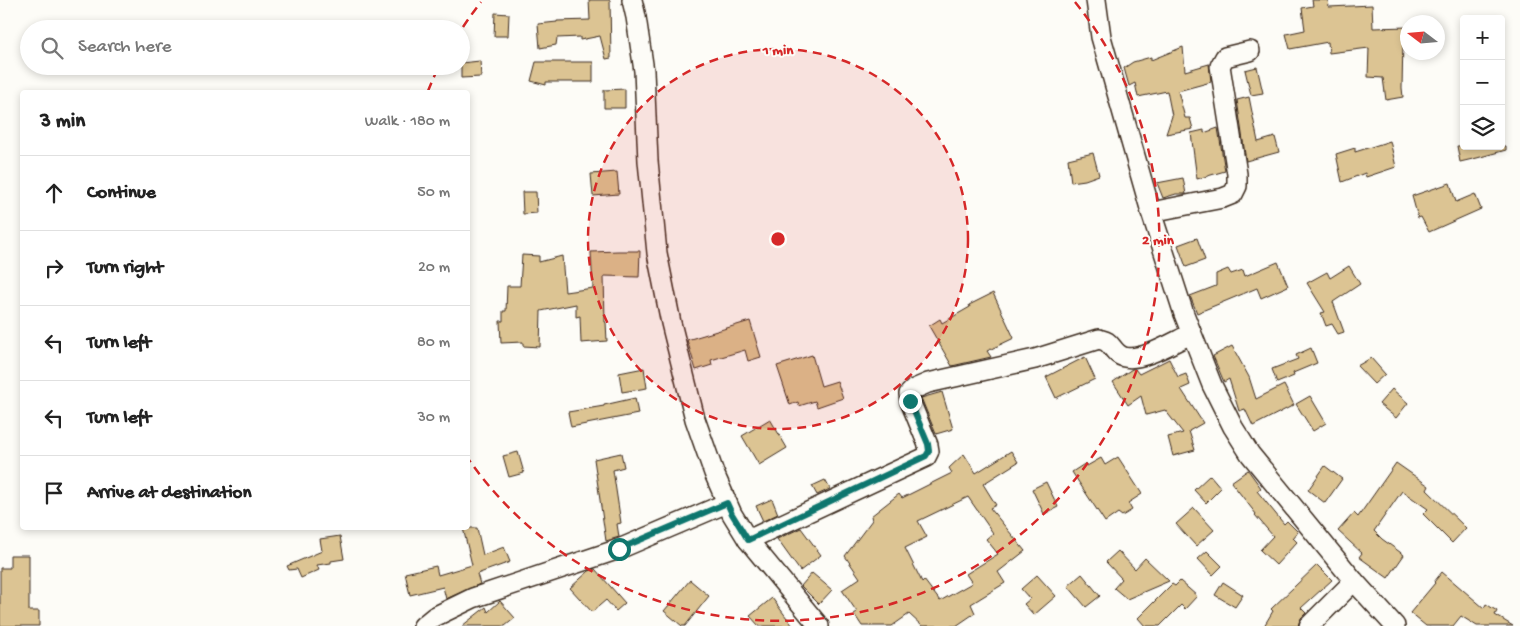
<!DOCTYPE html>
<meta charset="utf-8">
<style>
:root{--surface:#fff;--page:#f2f2f2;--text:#222;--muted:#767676;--line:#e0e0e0}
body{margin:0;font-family:"Gochi Hand",sans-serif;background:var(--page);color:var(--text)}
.controls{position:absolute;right:15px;top:15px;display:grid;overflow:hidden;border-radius:5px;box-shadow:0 2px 8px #0003}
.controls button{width:45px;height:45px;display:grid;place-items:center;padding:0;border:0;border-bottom:1px solid var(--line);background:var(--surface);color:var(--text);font:25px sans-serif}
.compass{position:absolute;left:1400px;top:15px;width:45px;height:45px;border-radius:50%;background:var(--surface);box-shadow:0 2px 8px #0003;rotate:286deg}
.stop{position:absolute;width:15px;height:15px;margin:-11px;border:4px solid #0f766e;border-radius:50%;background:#fff}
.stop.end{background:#0f766e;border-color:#fff;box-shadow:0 1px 5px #0008}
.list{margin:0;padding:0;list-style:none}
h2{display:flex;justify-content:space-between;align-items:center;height:65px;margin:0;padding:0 20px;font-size:21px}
h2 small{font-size:16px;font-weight:400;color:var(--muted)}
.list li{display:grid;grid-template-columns:32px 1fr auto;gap:15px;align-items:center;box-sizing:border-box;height:75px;padding:0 20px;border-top:1px solid var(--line)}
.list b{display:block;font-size:19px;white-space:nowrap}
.list em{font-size:16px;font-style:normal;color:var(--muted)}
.icon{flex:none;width:28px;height:28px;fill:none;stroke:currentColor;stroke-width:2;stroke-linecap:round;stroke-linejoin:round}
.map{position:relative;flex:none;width:1520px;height:626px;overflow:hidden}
.search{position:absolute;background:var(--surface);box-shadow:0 2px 8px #0003;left:20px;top:20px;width:450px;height:55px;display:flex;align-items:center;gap:12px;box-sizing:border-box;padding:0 18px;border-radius:28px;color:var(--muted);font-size:19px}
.panel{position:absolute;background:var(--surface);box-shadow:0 2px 8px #0003;left:20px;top:90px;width:450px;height:440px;border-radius:5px}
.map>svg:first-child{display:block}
.building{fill:#dcc493;stroke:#3b2a1e;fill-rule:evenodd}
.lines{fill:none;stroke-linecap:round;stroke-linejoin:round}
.minor-casing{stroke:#3b2a1e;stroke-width:22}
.minor{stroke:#fdfcf7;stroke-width:19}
.route{stroke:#0f766e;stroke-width:6}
.ring{fill:none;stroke:#d62828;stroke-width:2.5;stroke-dasharray:9 6}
.centre{fill:#d62828;stroke:#fdfcf7;stroke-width:2.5}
.ring-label{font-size:15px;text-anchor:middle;font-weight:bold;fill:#d62828;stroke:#fdfcf7;stroke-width:4;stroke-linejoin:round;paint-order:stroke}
</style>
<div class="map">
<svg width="1520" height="626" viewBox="0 0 1520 626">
<rect width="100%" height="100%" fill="#fdfcf7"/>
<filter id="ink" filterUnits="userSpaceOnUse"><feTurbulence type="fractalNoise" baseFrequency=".02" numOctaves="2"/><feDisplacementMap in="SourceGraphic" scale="10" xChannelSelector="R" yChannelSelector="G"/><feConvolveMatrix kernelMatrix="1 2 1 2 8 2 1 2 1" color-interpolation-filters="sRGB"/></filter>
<g filter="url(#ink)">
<g class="building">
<path d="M589 0H610L611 58 606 59 600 36 580 40V37L557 38 556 45 540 48 538 24 557 22V21L590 20Z"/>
<path d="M1312 0H1328L1329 7 1372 5 1373 28 1408 27V40H1403L1402 88 1403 97 1386 100 1383 78 1368 77 1369 48 1329 53 1328 42 1290 49 1286 34 1305 30 1302 8 1313 6Z"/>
<path d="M495 13 509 14 508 36H494Z"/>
<path d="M1183 47 1185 71 1209 64 1211 82 1178 91 1185 118H1190L1193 129 1166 134 1172 116 1167 91 1138 97 1135 83 1129 86 1124 68 1133 62 1151 57V60Z"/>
<path d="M480 61 481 77 461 78V63Z"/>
<path d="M536 62H593V82H546V85L531 81Z"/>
<path d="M1257 67 1263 93 1251 95 1245 70Z"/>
<path d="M625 89V108H604V90Z"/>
<path d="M1249 97 1258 142 1275 137 1279 152 1246 161 1237 100Z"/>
<path d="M1218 128 1225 171 1197 179 1191 133 1204 130V133Z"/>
<path d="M1390 141 1396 167 1366 177 1365 173 1342 182 1336 154 1355 148V152Z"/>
<path d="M1457 146H1506V150L1477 158 1460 162Z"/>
<path d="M1093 153 1099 175 1085 180 1071 182 1068 159Z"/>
<path d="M617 172 619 194 593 196 591 174Z"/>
<path d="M1183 178 1186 194H1176L1163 198 1157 183Z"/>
<path d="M1450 183 1456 202 1475 194 1481 209 1429 232 1421 217 1418 218 1412 196Z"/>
<path d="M522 192H536L537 213 523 214Z"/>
<path d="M1197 238 1205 260 1186 267 1178 245Z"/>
<path d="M618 251H640L639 277 604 276 605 322H606L607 341 581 343 580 316 576 317V304L541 311 540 347 523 346V342L501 343 500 321H503V311H506L507 286H520L522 255 539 256V262L562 256 565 292 593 288 591 252Z"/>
<path d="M1278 262 1288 286 1261 298 1257 288 1197 313 1190 296 1216 286V274L1228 269 1231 274 1243 270 1245 276Z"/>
<path d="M1349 266 1360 284 1333 302 1344 332 1338 334 1332 324 1326 326 1321 313 1325 312 1307 283 1327 272 1330 278Z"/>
<path d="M993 293 1014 338 987 351 991 357 952 366 929 326 940 319 942 323 970 307 969 305Z"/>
<path d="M750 321 761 357 748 361 745 350 711 360 712 365 696 370 687 340Z"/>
<path d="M1232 346 1249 377 1256 399 1284 385 1294 405 1253 426 1245 409 1239 411 1229 379 1224 382 1213 356Z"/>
<path d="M1311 348 1317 363 1293 373 1294 376 1277 383 1272 369 1298 359 1296 355Z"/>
<path d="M812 355 821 386 837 381 843 398 817 407 815 401 799 406 798 402 790 405 777 366Z"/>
<path d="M1085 357 1095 379 1056 398 1046 377Z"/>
<path d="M1371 358 1385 374 1374 384 1357 366Z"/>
<path d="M1169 359 1178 377 1186 374 1190 385 1181 389 1203 423 1189 431 1195 450 1173 456 1168 437 1183 433 1165 410 1146 415 1141 396 1128 405 1113 382 1132 369H1135L1139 374Z"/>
<path d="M644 368 647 388 622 392 619 373Z"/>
<path d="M1392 389 1408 403 1396 418 1379 404Z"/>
<path d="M942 392 953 429 936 434 921 398Z"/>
<path d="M1310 396 1326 423 1313 431 1296 404Z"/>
<path d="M635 398 638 414 571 427 568 412 604 406V405Z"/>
<path d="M770 419 787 448 759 465 742 436Z"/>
<path d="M1011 451 1018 462 983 484 996 505 990 508 1025 551 998 572 1005 583 971 604 975 613 956 626H922L909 614 892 626H862L854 614 857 612 842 590 860 578 845 556 872 520 871 516 899 494 902 498 952 473 949 468 964 454 976 473ZM968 497 993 533 986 539 998 554 966 574 972 583 940 601 924 580 922 582 905 548 927 537 918 521Z"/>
<path d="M518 452 524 473 509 477 503 456Z"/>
<path d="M621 453 624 467 613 470 621 523 617 524 619 537 606 541 594 459Z"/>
<path d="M1118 457 1142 494 1128 503 1132 510 1122 516 1118 513 1105 522 1072 472 1086 463 1087 466 1101 458 1105 465Z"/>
<path d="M1396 463 1429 486 1427 490 1466 528 1452 543 1423 514 1428 509 1402 491 1374 531 1382 539 1404 555 1388 578 1359 557 1362 553 1338 531 1354 513 1358 517Z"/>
<path d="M1325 466 1342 479 1325 503 1308 490Z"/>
<path d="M1248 470 1261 488 1257 491 1284 524 1287 521 1298 532 1293 538 1297 542 1276 565 1260 550 1273 536 1255 515 1256 514 1231 482Z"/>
<path d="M1210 475 1221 488 1206 503 1194 490Z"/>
<path d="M825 480 830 489 817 495 812 486Z"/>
<path d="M1046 482 1058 507 1044 514 1032 489Z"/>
<path d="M772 499 778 514 763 521 756 506Z"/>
<path d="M1194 508 1214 530 1196 546 1176 524Z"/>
<path d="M463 528H477L483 555 504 547 510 562 477 574 480 584 446 599 443 587 410 595 405 573 436 566 438 575 472 565Z"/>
<path d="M801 528 821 555 800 571 777 539Z"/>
<path d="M340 536 344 559 331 561V563L317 565 319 570 301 578 297 569 289 570 287 566 322 551 320 539Z"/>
<path d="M1118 551 1135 569 1145 558 1169 581 1127 599 1114 588 1122 579 1106 562Z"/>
<path d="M1207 551 1222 566 1213 575 1198 559Z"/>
<path d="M10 555H29V611H39V626H0V568H10Z"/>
<path d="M1317 565 1332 580 1301 608 1306 613 1301 618 1298 626H1264L1273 611 1271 609Z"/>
<path d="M595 569 625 603 616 611 606 600 592 612 570 588 589 571Z"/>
<path d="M1442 572 1484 608 1486 604 1497 611 1495 615 1513 626H1477L1461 616 1453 626H1426L1410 613 1435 583 1434 582Z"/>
<path d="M812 573 832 590 819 604 801 586Z"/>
<path d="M1082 574 1100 596 1086 607 1068 586Z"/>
<path d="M1037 575 1056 596 1034 615 1024 604 1030 599 1021 589Z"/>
<path d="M690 580 709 596 685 626H682L664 611Z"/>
<path d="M1180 581 1197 596 1185 609 1181 605 1160 626H1145L1138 618 1172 584 1175 586Z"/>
<path d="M1223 582 1243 595 1235 607 1215 595Z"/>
<path d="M772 598 793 626H759L750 616Z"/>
<path d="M500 601 515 618 505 626H462L486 607 488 612Z"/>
</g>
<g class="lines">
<defs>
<g id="minor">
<path d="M632 0 636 17 644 71 648 161 657 253 671 323 695 419 714 473 732 514 748 540 819 626"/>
<path d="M1096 0 1101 37 1151 212 1184 314 1212 385 1233 427 1250 454 1354 581 1395 626"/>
<path d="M1151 212 1223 198 1233 194 1237 186V174L1220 66 1225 57 1250 51"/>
<path d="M748 540 926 457 929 451 928 445 910 401 909 394 914 389 928 383 1035 359 1099 339C1101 340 1104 340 1107 342 1113 346 1114 354 1124 357 1142 362 1175 341 1191 334"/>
<path d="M423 626 434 617 473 598 619 549 727 503"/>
<path d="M1309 626 1354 581"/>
</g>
</defs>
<use href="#minor" class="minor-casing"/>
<use href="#minor" class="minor"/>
</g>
</g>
<g class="lines" filter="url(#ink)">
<path class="route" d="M619 549 727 503 732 514 748 540 926 456 929 451 928 444 910 401"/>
</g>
<circle cx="778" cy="239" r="190" fill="#d62828" fill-opacity=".12"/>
<g class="ring">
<circle cx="778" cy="239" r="190"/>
<path d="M428 91A380 380 0 0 1 439 66M463 27A380 380 0 0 1 481 2M1075 2A380 380 0 1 1 469 460"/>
</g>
<circle cx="778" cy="239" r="8" class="centre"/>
<g class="ring-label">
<text x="778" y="54">1 min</text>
<text x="1158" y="244">2 min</text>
</g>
</svg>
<div class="controls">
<button>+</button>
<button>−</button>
<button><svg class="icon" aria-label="layers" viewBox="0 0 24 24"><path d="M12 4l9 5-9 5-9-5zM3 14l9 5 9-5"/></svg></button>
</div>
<svg class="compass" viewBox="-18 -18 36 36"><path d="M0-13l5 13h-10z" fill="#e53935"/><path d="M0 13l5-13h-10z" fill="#767676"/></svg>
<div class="stop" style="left:619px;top:549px"></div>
<div class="stop end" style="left:910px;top:401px"></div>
<div class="search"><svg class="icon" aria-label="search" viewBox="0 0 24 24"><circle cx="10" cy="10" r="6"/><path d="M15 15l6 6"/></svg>Search here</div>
<section class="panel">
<h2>3 min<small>Walk · 180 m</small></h2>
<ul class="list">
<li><svg class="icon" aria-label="ahead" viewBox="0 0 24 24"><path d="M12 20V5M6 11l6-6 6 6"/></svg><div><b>Continue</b></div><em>50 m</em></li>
<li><svg class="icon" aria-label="right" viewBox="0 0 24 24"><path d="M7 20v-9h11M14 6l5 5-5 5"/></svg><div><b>Turn right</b></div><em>20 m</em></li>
<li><svg class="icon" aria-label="left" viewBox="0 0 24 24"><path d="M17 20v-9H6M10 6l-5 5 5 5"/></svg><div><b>Turn left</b></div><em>80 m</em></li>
<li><svg class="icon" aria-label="left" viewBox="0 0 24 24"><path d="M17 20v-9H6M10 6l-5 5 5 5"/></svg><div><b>Turn left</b></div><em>30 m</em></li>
<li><svg class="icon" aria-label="arrive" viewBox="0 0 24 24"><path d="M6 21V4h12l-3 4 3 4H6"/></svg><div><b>Arrive at destination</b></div></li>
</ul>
</section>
</div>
